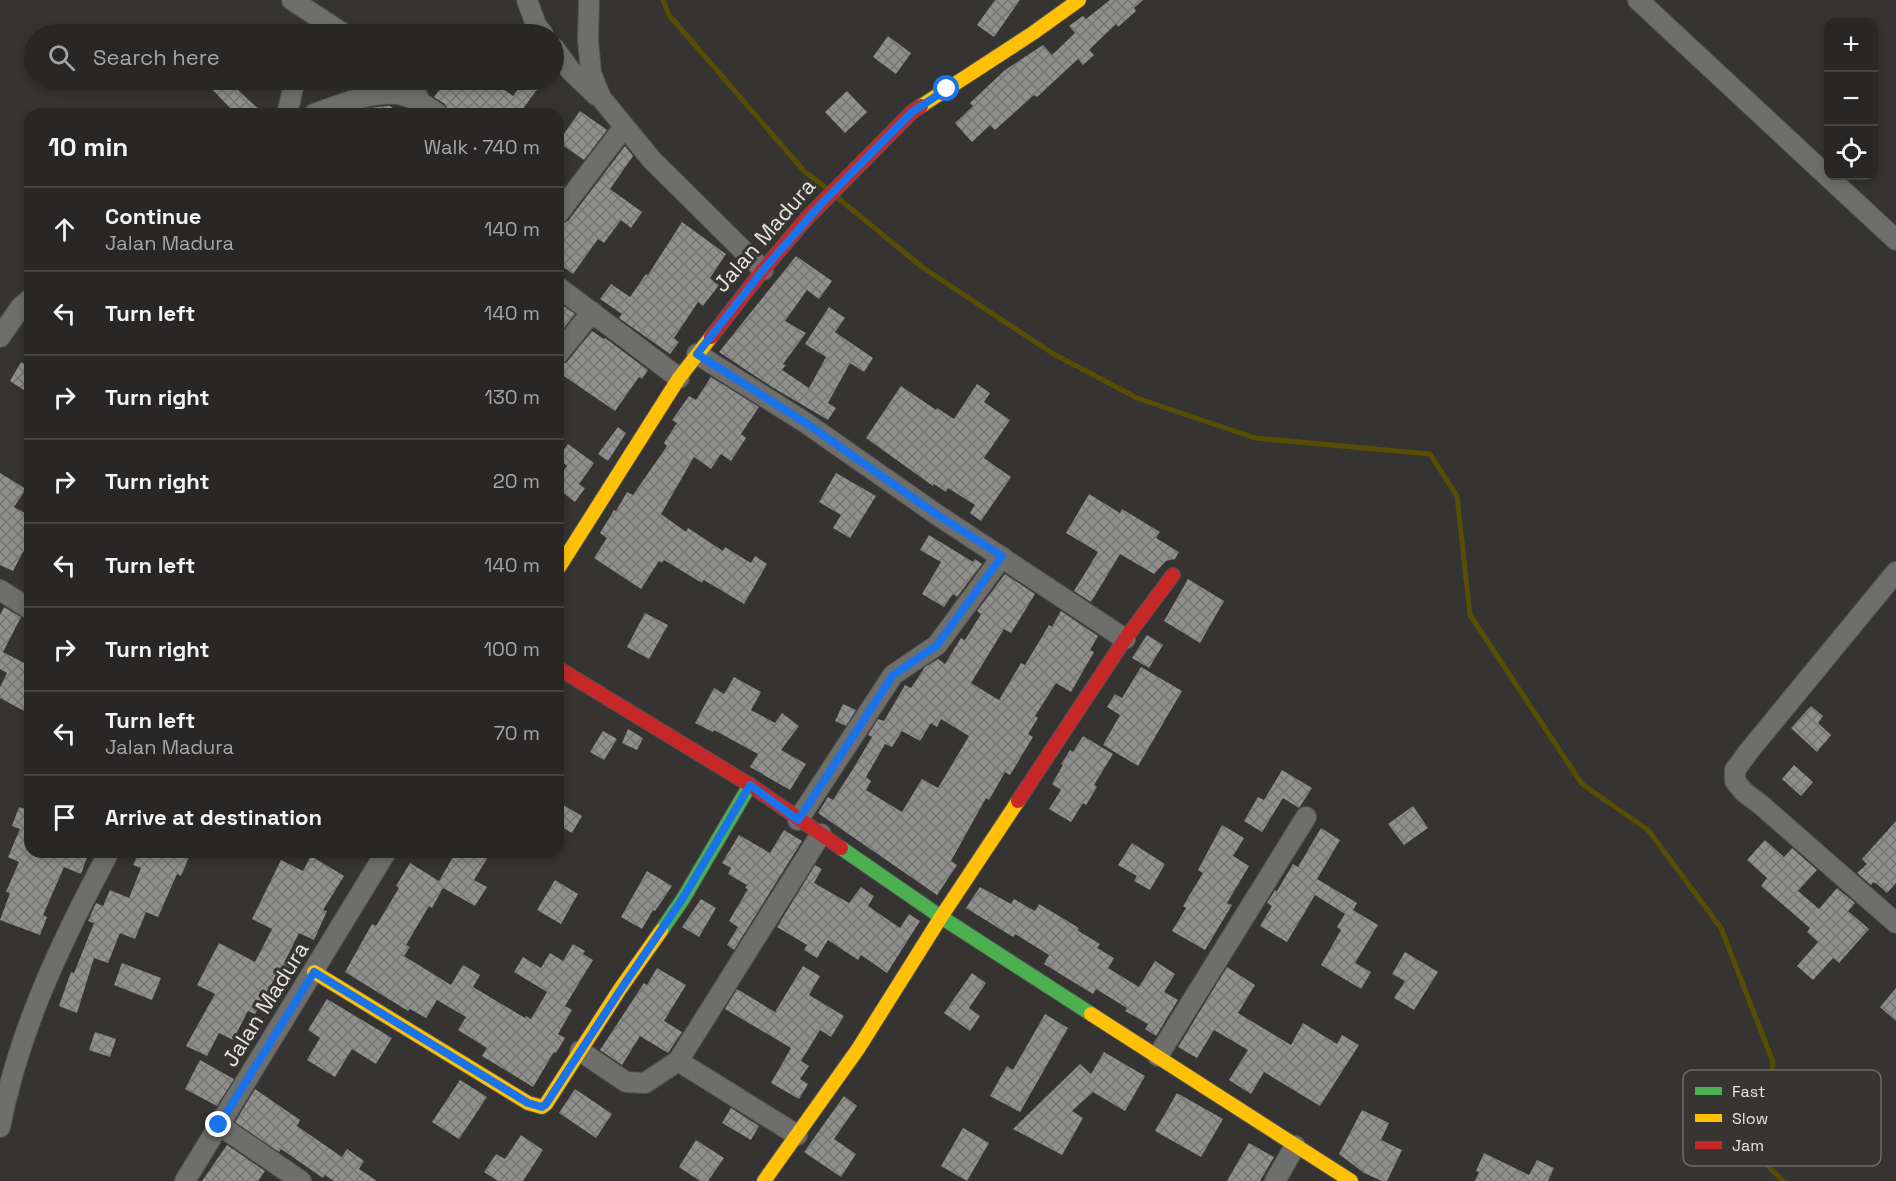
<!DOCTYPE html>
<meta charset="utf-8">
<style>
:root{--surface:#282726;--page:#302f2e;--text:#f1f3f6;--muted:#a5a5a7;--line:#444443}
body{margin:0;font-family:"Space Grotesk",sans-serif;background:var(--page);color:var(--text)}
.controls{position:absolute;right:18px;top:18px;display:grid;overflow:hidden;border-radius:12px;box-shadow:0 3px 9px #0003}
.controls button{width:54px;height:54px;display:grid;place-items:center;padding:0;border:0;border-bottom:2px solid var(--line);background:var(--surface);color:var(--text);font:30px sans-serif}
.stop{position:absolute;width:18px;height:18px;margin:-14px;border:4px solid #1a73e8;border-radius:50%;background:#fff}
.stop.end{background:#1a73e8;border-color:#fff;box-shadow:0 2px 6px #0008}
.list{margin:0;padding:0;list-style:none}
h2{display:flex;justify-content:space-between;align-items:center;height:78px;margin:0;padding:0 24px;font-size:26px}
h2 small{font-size:20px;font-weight:400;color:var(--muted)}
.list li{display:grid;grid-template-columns:39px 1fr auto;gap:18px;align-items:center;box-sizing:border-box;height:84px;padding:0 24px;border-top:2px solid var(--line)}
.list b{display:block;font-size:22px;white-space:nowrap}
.list p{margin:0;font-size:20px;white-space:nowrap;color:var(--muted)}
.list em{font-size:20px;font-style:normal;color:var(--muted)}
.icon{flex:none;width:33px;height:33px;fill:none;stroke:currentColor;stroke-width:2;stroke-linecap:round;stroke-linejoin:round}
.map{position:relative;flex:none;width:1896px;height:1181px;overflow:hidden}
.search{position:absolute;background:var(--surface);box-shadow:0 3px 9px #0003;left:24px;top:24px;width:540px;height:66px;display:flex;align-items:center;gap:15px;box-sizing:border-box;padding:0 21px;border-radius:33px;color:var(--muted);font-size:22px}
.panel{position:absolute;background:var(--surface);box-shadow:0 3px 9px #0003;left:24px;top:108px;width:540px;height:750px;border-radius:18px}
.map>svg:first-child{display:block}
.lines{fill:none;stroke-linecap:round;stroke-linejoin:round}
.stream{stroke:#574e04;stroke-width:5}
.building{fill:url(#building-cross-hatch);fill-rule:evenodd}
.street-casing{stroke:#51514f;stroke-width:22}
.fast-casing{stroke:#51514f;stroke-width:16}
.slow-casing{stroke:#51514f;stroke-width:16}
.jam-casing{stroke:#51514f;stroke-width:16}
.street{stroke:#6e6e6c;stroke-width:20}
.fast{stroke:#4caf50;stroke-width:14}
.slow{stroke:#ffc107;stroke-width:14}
.jam{stroke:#c62828;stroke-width:14}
.route{stroke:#1a73e8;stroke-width:8}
.labels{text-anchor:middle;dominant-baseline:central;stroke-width:6;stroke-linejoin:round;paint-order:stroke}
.street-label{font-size:22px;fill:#e6e5e2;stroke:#363531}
.key{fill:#363531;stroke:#6b6a66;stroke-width:1.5}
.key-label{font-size:16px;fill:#e6e5e2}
</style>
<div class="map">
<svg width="1896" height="1181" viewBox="0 0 1896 1181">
<defs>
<pattern id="building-cross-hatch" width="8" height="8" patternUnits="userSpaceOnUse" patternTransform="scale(1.5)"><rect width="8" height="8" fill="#8f8f8d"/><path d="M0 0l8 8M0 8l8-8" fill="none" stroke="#757573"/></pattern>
</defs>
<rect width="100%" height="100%" fill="#353432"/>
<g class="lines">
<g class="stream">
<path d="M663 0 669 15 804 171 826 188"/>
<path d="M838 198 922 267 1008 324 1052 353 1137 398 1255 438 1430 454 1457 496 1470 615 1582 784 1648 830 1721 928 1773 1062 1765 1163 1783 1181"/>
</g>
</g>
<g class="building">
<path d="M995 0H1020L994 37 977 25Z"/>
<path d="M1110 0H1143L1134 8 1136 11 1118 27 1116 24 1089 50 1094 55 1083 65 1078 59 1037 97 1034 95 995 130 990 125 972 142 955 123 973 106 970 103 1005 70 1043 45 1052 55 1075 33 1069 26 1083 16 1086 19Z"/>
<path d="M888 36 911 53 896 74 873 57Z"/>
<path d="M203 80H227L264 114H236Z"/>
<path d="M447 80H491L513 96 525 80H544L519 114H450L445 104 434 97Z"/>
<path d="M847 91 867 112 845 133 825 112Z"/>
<path d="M386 106H390L401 114H366L370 108Z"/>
<path d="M580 111 607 130 584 160 558 142Z"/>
<path d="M625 146 633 156 610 189 642 212 631 228 621 220 604 243 598 239 573 274 558 263V226L568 221Z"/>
<path d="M682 222 726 254 710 278 719 285 703 306 698 302 674 338 679 342 670 354 619 318 622 314 600 299 611 284 630 297 646 274 648 275Z"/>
<path d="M796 256 832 281 819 299 807 290 785 321 806 333 783 364 786 365 782 370 809 388 826 357 805 344 829 307 845 318 835 332 873 358 864 372 850 363 828 403 836 408 828 420 772 387 719 352Z"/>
<path d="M558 302 575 314 558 335Z"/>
<path d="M592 331 604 339 605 338 648 370 642 379 639 377 615 411 558 372V366L567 362Z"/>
<path d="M21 362 30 368V394L10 381Z"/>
<path d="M711 377 759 407 741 434 746 438 731 461 721 454 711 469 694 457 661 514 686 532 688 528 723 551 725 547 751 563 755 556 767 564 744 604 704 580 702 583 664 560 662 563 659 561 641 589 594 558 607 538 600 533 614 510 616 511 627 492 633 495 667 446 664 443 677 423 672 420 689 396 696 400Z"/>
<path d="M977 384 990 393 984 402 1010 420 984 458 1011 477 981 521 970 513 975 505 948 488 946 492 934 484 933 486 866 438 901 386 936 410 937 408 954 419Z"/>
<path d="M618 427 626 433 608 461 598 454Z"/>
<path d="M568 444 594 463 579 484 585 488 575 502 558 489V478L567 466 558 458Z"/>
<path d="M0 473 26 489 14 507 30 516V555L23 552 13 571 0 565Z"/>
<path d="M836 473 876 496 850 538 833 528 841 515 819 502Z"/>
<path d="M1089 494 1120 513 1122 509 1160 532 1156 538 1179 552 1175 559 1166 561 1154 574 1120 554 1091 602 1074 591 1098 552 1066 533Z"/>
<path d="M929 535 973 562 975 559 982 564 957 597 953 594 944 607 922 594 941 562 920 550Z"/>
<path d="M1005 574 1035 594 1011 633 1004 629 971 683 999 700 1021 663 1025 665 1049 625 1052 627 1061 611 1098 636 1090 650 1094 652 1071 692 1056 683 1035 716 1038 718 1028 734 1033 737 1010 775 1005 772 989 800 986 798 951 861 957 865 937 895 818 813 828 797 833 800 853 769 872 737 868 735 878 719 884 721 905 685 911 688 925 667 938 659 945 664 961 638 965 640 981 614 977 611ZM941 719 969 736 938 788 922 779 902 812 866 790 871 781 866 777 885 744 892 747 902 731 920 741 931 723 937 727Z"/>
<path d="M1188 579 1224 601 1200 643 1164 621Z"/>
<path d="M4 607 21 617 3 652 30 666V714L0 698V687L7 673 0 669V615Z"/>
<path d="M645 613 668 625 649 659 627 647Z"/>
<path d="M1147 635 1163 645 1149 668 1132 658Z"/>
<path d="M1141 667 1182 691 1138 766 1103 745 1120 715 1107 707 1115 694 1122 698Z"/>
<path d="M734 677 761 692 751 710 775 723 782 713 799 726 781 750 806 764 790 790 750 767 758 754 714 730 713 732 695 723 714 688 724 694Z"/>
<path d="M843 704 856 710 846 726 835 721Z"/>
<path d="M1811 706 1823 716 1818 723 1831 735 1817 752 1791 728Z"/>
<path d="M628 729 643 738 637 750 622 743Z"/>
<path d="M603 731 617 739 604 760 590 752Z"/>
<path d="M1083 736 1113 754 1094 785 1097 787 1086 805 1083 803 1071 822 1049 809 1061 790 1052 784 1063 765 1061 764 1065 758 1070 750 1073 752Z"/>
<path d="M1794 765 1813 782 1801 796 1782 779Z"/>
<path d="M1282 770 1312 788 1299 808 1283 798 1262 832 1244 821 1258 797 1264 800Z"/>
<path d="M558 802 582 816 572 833 558 825Z"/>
<path d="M30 806V852H89L81 874 64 867 43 915 47 917 40 935 0 920 10 893 6 892 19 862 8 857 20 829 12 826 19 807 28 810Z"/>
<path d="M1413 806 1428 828 1404 845 1388 824Z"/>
<path d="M1896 821V883L1887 893 1877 884 1873 882 1871 885 1857 873 1867 864 1862 859Z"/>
<path d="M1222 825 1244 838 1233 856 1249 866 1227 903 1232 905 1205 950 1172 931 1186 908 1183 906 1203 873 1198 870Z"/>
<path d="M1321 828 1340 840 1317 879 1357 903 1353 910 1378 925 1355 963 1371 972 1361 989 1321 965 1341 930 1337 927 1345 914 1315 895 1287 942 1260 926 1272 906 1267 903 1275 890 1277 891 1293 864 1298 867Z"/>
<path d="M784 830 802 841 734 950 727 945 738 927 729 921 748 889 745 888 747 885 728 874 731 868 722 863 739 835 770 853Z"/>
<path d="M1765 840 1784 857 1792 848 1817 870 1798 891 1819 909 1837 888 1855 903 1848 911 1869 929 1839 963 1833 958 1813 980 1797 966 1818 942 1807 932 1810 928 1761 886 1767 878 1747 860Z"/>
<path d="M1132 843 1165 864 1150 890 1134 881 1137 876 1118 865Z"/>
<path d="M139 852H191L181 876 177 874 158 917 146 912 135 939 120 933 108 963 94 958 77 1013 59 1006 71 972 74 973 94 923 88 921 96 903 103 906 110 890 129 898 141 868 133 865Z"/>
<path d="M456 852H491L474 880 487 887 475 906 443 888 432 908 429 906 406 945 410 947 404 956 451 985 463 965 480 975 473 987 525 1018 526 1016 531 1019 547 992 514 972 523 957 541 968 550 953 563 961 573 944 585 951 583 954 593 960 565 1006 572 1010 558 1034 565 1038 556 1053 554 1052 533 1087 482 1056 487 1048 458 1030 466 1017 437 1000 426 1018 410 1009 408 1011 345 972 372 924 376 926 399 888 396 886 410 863 439 881Z"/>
<path d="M311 856 344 876 323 910 327 911 314 940 299 933 285 961 291 964 283 980 276 976 255 1014 248 1011 233 1040 219 1033 207 1056 186 1046 215 994 197 985 219 943 255 962 272 929 252 919 281 860 303 871Z"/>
<path d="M815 865 822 869 814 883 849 903 861 887 874 896 868 906 900 928 909 914 920 921 887 973 861 955 858 960 828 940 817 958 804 950 807 945 777 927Z"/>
<path d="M647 871 672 886 655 911 653 910 642 929 621 917Z"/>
<path d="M555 880 578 894 561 924 537 910Z"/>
<path d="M980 887 1011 904 1014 899 1035 911 1039 904 1079 928 1077 930 1100 944 1097 948 1114 958 1108 968 1139 987 1155 961 1175 974 1164 992 1178 1000 1156 1036 1145 1029 1148 1024 1125 1011 1127 1008 1096 989 1093 994 1044 964 1049 955 1015 934 1013 937 966 908 965 909Z"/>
<path d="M701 899 716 908 699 937 682 927Z"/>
<path d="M1405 952 1438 972 1414 1010 1394 998 1405 981 1392 974Z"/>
<path d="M122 963 161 978 152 1000 114 985Z"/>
<path d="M803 966 820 976 809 995 844 1016 831 1037 820 1030 801 1061 809 1066 800 1079 808 1084 799 1099 771 1083 791 1048 725 1009 737 989 775 1012Z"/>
<path d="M1227 967 1255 985 1238 1013 1291 1045 1303 1023 1337 1044 1342 1035 1359 1045 1320 1106 1264 1072 1251 1094 1229 1080 1248 1050 1214 1030 1197 1058 1178 1047Z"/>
<path d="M657 968 686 985 664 1021 682 1032 668 1053 640 1036 622 1065 600 1050 644 983 647 985Z"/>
<path d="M972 973 986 983 969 1008 980 1016 970 1031 944 1013Z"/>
<path d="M1896 988V1021L1880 1007Z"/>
<path d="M327 999 392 1038 376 1064 352 1049 335 1077 307 1060 320 1038 308 1030Z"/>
<path d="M1045 1014 1068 1028 1020 1112 990 1096 1007 1066 1013 1070Z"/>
<path d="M95 1032 116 1039 110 1057 89 1050Z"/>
<path d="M1104 1052 1145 1076 1125 1111 1093 1092 1072 1111 1083 1118 1062 1155 1013 1129 1080 1064 1091 1074Z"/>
<path d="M200 1060 234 1079 217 1106 185 1089Z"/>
<path d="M460 1080 487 1097 459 1139 432 1122Z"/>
<path d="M255 1089 300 1120 297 1126 342 1157 347 1149 364 1161 359 1169 377 1181H334L325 1175 323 1178 281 1149 279 1152 235 1122Z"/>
<path d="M575 1089 612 1114 596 1138 559 1113Z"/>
<path d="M1177 1093 1223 1119 1201 1157 1155 1131Z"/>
<path d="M844 1096 857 1106 834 1139 856 1154 841 1177 804 1152Z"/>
<path d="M731 1108 759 1126 751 1140 722 1123Z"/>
<path d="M1362 1110 1389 1123 1381 1140 1402 1150 1387 1181H1382L1364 1173 1339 1154Z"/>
<path d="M963 1128 989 1143 967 1181 941 1166Z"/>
<path d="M521 1135 543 1150 523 1181H498L484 1172 496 1154 505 1159Z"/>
<path d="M696 1140 724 1158 708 1181H700L679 1167Z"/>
<path d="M1249 1143 1274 1157 1260 1181H1227Z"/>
<path d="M227 1145 265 1171 258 1181H202Z"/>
<path d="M1484 1153 1529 1175 1537 1160 1554 1168 1548 1181H1475L1479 1172 1476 1171Z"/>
</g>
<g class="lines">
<defs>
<g id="street">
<path d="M292 0 344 34"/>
<path d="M527 0 536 25 543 34"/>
<path d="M589 0 588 40 591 73 601 98 652 160 763 270"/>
<path d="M1638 0 1896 240"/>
<path d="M554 48 570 70 596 95"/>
<path d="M410 80 420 102"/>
<path d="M287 114 295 80"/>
<path d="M314 114C339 105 369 92 396 94 411 95 426 106 438 114"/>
<path d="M558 214 624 127"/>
<path d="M558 287 679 378"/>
<path d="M0 337 20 308 30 299"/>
<path d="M558 354 592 312"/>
<path d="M697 354 806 423 936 514 1125 639"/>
<path d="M1896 572 1749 751 1735 770V781L1744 792 1760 804 1896 923"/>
<path d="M0 590 30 609"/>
<path d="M798 820 893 675 937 645 1002 557"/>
<path d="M580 1051 626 1082 645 1083 678 1061 821 834"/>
<path d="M1158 1056 1306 817"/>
<path d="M678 1061 797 1135"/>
<path d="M219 1125 301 1181"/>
<path d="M0 1127C19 1029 62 940 109 852"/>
<path d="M185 1181 386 852"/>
<path d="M1275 1181 1295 1146"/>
</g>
<g id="fast">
<path d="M841 848 941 917 1091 1014"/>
<path d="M661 931 683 899 750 785"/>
</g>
<g id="slow">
<path d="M921 106 1033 33 1079 0"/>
<path d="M558 569 679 378 711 337"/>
<path d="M314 972 528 1103 542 1107 546 1104 620 989 661 931"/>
<path d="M1091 1014 1351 1181"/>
<path d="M764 1181 858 1049 941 917 1018 801"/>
</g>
<g id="jam">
<path d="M711 337 763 270 807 218 912 112 921 106"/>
<path d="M558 668 750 785 841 848"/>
<path d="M1018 801 1125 639 1173 575"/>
</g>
</defs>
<use href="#street" class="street-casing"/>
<use href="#fast" class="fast-casing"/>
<use href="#slow" class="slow-casing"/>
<use href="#jam" class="jam-casing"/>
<use href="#street" class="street"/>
<use href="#fast" class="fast"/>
<use href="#slow" class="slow"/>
<use href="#jam" class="jam"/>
</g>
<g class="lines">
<path class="route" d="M219 1125 314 972 528 1103 542 1107 546 1104 621 989 683 898 750 785 798 820 893 675 937 645 1002 556 936 514 806 423 697 354 763 270 820 205 912 112 947 89"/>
</g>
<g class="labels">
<g class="street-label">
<text transform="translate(764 235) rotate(-49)">Jalan Madura</text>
<text transform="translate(265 1004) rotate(-58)">Jalan Madura</text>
</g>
</g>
<rect x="1683" y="1070" width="198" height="96" rx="9" class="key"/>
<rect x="1695" y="1087" width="27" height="8" fill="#4caf50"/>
<rect x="1695" y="1114" width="27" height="8" fill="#ffc107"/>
<rect x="1695" y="1141" width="27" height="8" fill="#c62828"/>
<g class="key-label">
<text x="1732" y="1097">Fast</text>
<text x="1732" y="1124">Slow</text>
<text x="1732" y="1151">Jam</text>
</g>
</svg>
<div class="controls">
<button>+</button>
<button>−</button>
<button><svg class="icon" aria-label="locate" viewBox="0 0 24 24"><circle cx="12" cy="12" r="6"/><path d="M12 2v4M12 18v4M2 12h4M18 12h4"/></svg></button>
</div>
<div class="stop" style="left:947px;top:89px"></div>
<div class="stop end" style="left:219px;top:1125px"></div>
<div class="search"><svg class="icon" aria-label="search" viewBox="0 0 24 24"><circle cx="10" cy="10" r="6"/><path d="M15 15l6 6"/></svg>Search here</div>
<section class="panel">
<h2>10 min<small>Walk · 740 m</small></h2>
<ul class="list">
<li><svg class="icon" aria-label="ahead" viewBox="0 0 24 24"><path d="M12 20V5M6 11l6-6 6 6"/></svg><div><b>Continue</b><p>Jalan Madura</p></div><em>140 m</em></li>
<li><svg class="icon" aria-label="left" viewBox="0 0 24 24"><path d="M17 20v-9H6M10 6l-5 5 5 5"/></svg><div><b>Turn left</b></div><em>140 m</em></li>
<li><svg class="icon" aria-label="right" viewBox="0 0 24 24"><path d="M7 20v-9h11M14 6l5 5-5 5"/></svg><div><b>Turn right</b></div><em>130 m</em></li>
<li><svg class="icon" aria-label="right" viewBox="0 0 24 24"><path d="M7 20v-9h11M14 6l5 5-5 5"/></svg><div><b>Turn right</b></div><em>20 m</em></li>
<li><svg class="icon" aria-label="left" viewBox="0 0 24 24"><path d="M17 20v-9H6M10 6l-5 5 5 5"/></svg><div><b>Turn left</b></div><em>140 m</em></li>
<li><svg class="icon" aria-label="right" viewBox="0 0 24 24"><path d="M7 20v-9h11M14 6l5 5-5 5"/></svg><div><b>Turn right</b></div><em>100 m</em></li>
<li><svg class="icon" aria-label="left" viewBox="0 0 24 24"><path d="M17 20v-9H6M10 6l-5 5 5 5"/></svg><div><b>Turn left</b><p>Jalan Madura</p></div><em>70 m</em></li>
<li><svg class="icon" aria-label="arrive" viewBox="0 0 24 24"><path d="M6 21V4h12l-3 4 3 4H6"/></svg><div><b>Arrive at destination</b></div></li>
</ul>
</section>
</div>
